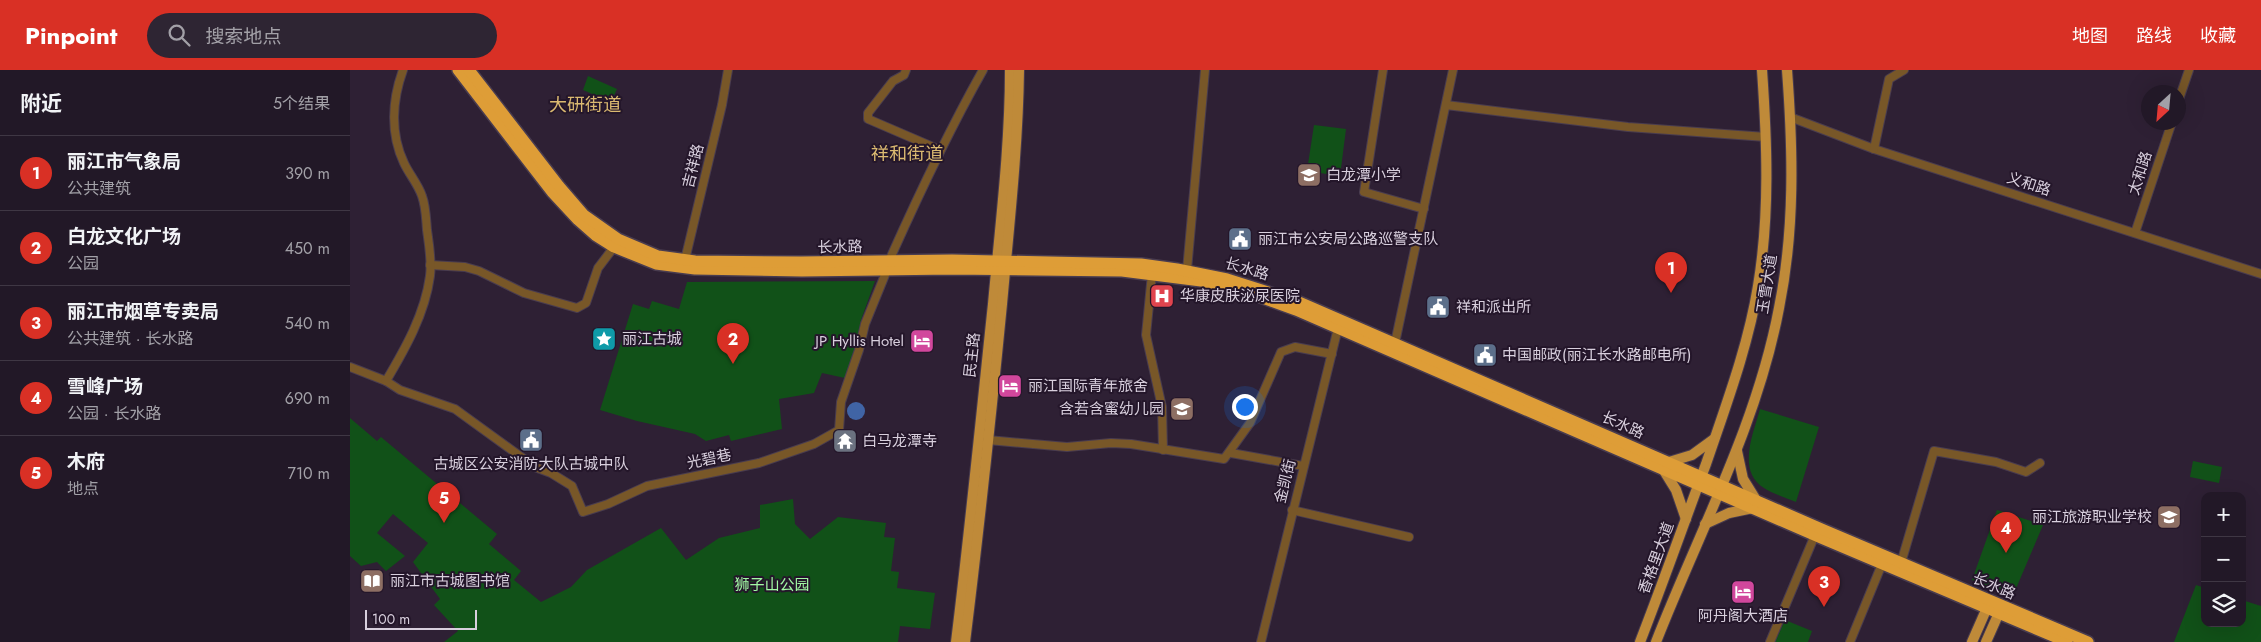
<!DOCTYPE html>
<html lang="zh">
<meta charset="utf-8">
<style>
:root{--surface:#221827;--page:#2e2533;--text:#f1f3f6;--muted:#a2a0a7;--line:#3f3744;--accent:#d93025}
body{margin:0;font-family:Jost,"Noto Sans SC",sans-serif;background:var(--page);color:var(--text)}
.controls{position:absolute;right:15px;bottom:15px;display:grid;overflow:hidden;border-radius:10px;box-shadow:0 5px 20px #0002}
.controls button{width:45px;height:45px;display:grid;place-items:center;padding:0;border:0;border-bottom:1px solid var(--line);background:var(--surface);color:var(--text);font:25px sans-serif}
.compass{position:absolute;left:1791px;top:15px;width:45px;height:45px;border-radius:50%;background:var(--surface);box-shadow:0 5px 20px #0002;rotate:206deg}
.scale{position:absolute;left:15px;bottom:12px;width:112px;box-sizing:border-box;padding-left:5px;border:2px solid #d8cfdd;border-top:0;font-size:14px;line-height:18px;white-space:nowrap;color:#d8cfdd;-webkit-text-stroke:4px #24162a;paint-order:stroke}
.you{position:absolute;left:894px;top:336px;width:18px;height:18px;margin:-12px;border:4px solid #fff;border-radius:50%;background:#1a73e8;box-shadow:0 0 0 8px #1a73e833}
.badge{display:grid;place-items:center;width:32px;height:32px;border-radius:50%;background:var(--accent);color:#fff;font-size:16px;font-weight:700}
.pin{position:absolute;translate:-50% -41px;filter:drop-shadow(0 1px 2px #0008)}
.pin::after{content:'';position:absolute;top:26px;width:18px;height:15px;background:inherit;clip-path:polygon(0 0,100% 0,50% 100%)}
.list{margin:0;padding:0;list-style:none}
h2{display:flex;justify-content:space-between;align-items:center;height:65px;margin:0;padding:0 20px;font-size:21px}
h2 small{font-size:16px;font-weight:400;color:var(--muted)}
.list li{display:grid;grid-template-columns:32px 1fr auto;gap:15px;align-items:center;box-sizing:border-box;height:75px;padding:0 20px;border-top:1px solid var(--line)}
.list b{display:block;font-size:19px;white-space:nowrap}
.list p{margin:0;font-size:16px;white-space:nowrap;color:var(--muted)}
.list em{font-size:16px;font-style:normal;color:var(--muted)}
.icon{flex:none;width:28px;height:28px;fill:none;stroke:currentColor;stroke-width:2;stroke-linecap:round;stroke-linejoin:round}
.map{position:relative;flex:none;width:1911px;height:572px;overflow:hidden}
header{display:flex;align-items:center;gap:30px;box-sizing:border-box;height:70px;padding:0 25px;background:var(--accent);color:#fff}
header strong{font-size:24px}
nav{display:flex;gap:28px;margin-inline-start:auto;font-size:18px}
.search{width:350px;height:45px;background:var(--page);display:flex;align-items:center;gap:12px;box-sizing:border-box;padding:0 18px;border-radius:28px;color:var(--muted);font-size:19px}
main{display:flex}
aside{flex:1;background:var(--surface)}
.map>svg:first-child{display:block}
.green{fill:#115118}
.water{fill:#4064a5}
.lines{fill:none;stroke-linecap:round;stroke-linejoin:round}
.minor-casing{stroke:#493c4f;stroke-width:10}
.major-casing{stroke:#493c4f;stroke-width:12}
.highway-casing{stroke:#493c4f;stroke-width:14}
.minor{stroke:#785728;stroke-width:8}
.major{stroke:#bf8a39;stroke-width:10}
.highway{stroke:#de9d37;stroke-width:11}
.labels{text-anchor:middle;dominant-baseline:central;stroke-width:4;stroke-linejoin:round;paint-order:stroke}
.street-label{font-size:15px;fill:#d8cfdd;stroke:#24162a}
.poi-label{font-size:15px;fill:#d8cfdd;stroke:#24162a;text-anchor:start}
.park-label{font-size:15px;fill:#a2f9a4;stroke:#24162a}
.quarter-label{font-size:18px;fill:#dbba71;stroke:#24162a}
</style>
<header>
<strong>Pinpoint</strong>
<div class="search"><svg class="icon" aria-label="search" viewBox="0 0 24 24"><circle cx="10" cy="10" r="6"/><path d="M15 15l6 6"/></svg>搜索地点</div>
<nav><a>地图</a><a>路线</a><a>收藏</a></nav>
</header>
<main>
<aside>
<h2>附近<small>5个结果</small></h2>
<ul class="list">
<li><span class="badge">1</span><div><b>丽江市气象局</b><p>公共建筑</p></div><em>390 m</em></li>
<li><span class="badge">2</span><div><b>白龙文化广场</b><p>公园</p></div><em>450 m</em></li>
<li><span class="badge">3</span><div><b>丽江市烟草专卖局</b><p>公共建筑 · 长水路</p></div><em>540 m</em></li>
<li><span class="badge">4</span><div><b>雪峰广场</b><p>公园 · 长水路</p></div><em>690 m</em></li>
<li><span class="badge">5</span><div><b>木府</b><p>地点</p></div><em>710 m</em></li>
</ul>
</aside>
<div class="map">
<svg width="1911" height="572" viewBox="0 0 1911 572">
<rect width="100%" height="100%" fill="#2e2034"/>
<g class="green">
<path d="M238 6 267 19 261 32 233 20Z"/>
<path d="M964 55 996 59 990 106 957 101Z"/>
<path d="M525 211 511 250 504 287 495 308 472 303 464 323 429 329 432 359 381 371 379 365 356 371 345 364 287 351 250 340 283 234 299 239 302 231 329 239 337 212Z"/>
<path d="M1410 339 1469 357 1446 432C1435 427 1423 424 1414 418 1386 401 1404 362 1410 339Z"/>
<path d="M0 348 27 371 31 367 147 464 139 474 171 501 164 510 191 532 221 517 237 500 311 458 336 490 369 468 410 458V435L443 429 445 454 460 469 488 447 536 453 534 467 545 468 541 501 549 502 547 518 585 523 580 559 550 556 548 572H94L108 561 84 535 90 529 63 492 78 473 43 444 27 463 55 486 36 501 27 492 11 496 0 486Z"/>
<path d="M1843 391 1872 397 1869 413 1840 407Z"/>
<path d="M1647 440 1693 455 1662 528 1622 510Z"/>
<path d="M1846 515 1855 518V553H1892V530L1911 536V572H1824Z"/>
<path d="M1435 550 1462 561 1458 572H1425Z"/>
</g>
<circle class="water" cx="506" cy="341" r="9"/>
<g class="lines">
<defs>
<g id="minor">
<path d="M556 0 554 5 543 11 518 43V49L590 80"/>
<path d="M1033 0 1014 122 1074 139"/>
<path d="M1828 32 1839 0"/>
<path d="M1096 35 1278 57 1416 67"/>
<path d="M1440 47 1524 79 1911 204"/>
<path d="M1524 79 1539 9 1554 0"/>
<path d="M1785 163 1822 52"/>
<path d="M539 191C568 126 598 62 633 0"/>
<path d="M334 194 372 35 378 0"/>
<path d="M80 195 115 197 129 201 174 223 227 238 236 233 248 198 264 177"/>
<path d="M837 200 855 0"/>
<path d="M802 204 796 265 812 337 813 380"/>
<path d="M1045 273 1103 0"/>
<path d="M0 297 36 311 50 320 105 339 185 397 201 403 222 416 233 442 258 434 297 416 409 393 464 374 489 360 491 332 509 280 515 254 537 200"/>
<path d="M36 311C55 279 75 244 80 206 82 191 79 175 77 160 76 149 76 137 72 126 68 114 59 104 54 93 40 64 42 30 53 0"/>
<path d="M638 370 717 377 761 373 781 374 874 389 900 353 931 282 945 277 982 284"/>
<path d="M881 383 953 396"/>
<path d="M942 440 1059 467"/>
<path d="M1551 493 1584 381 1646 392 1676 402 1690 393"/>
<path d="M911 572 988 258"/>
<path d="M1420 572 1465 465"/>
<path d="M1500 572 1532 494"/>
</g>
<g id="major">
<path d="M1387 381 1393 409 1406 430"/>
<path d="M1319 392 1342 385 1364 369"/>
<path d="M1313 399 1326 420 1336 449"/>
<path d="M1355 454 1379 443 1403 438"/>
<path d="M606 572C620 459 631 347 643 234 650 156 660 78 660 0"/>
<path d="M615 572C629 459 641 347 652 234 659 156 668 78 669 0"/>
<path d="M1290 572C1313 513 1334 453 1356 394 1376 335 1398 277 1408 216 1420 144 1417 72 1412 0"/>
<path d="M1306 572C1349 462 1407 355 1429 238 1445 159 1443 80 1437 0"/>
<path d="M1622 572 1640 531"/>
<path d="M1636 572 1652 536"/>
</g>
<g id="highway">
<path d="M108 0 202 122 228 150 245 165 264 177 306 194 345 199 452 201 602 199 772 201 851 211 899 223 946 240 1471 468 1717 572"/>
<path d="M119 0 209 116 234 145 268 169 308 186 345 191 451 192 602 190 791 194 827 199 877 209 949 232 1474 460 1738 572"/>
</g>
</defs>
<use href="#minor" class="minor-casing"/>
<use href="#major" class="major-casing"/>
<use href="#highway" class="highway-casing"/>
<use href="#minor" class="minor"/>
<use href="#major" class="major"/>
<use href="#highway" class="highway"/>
</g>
<defs>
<symbol id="school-square" viewBox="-11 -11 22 22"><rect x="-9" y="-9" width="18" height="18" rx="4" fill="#8d6e63" stroke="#24162a"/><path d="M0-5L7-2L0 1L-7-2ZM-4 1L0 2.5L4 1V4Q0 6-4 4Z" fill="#fff"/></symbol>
<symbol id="civic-square" viewBox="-11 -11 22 22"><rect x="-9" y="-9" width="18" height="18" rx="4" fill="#5c6f8a" stroke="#24162a"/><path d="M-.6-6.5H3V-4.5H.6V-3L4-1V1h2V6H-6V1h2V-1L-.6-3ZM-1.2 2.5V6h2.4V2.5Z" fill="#fff"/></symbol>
<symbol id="hospital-square" viewBox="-11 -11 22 22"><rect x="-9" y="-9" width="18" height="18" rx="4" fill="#e0444e" stroke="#24162a"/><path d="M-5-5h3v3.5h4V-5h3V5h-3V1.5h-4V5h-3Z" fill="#fff"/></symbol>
<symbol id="sight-square" viewBox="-11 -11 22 22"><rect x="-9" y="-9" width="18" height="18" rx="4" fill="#0f9aa8" stroke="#24162a"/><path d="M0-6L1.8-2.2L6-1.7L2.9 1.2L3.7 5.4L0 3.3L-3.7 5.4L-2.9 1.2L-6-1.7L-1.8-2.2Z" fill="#fff"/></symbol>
<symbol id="hotel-square" viewBox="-11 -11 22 22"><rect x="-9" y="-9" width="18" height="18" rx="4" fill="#d1479c" stroke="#24162a"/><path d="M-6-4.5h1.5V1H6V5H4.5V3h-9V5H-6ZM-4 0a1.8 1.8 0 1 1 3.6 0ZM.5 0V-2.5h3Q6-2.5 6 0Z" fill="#fff"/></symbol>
<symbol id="temple-square" viewBox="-11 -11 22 22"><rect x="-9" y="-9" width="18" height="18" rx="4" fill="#6b7280" stroke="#24162a"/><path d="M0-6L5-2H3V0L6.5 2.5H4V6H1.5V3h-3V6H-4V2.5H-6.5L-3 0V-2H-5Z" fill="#fff"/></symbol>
<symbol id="library-square" viewBox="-11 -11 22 22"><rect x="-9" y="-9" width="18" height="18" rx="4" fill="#8d6e63" stroke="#24162a"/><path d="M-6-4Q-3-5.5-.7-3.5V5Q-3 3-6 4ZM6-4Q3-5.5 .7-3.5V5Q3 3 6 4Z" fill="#fff"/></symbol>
</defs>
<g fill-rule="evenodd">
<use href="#school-square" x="945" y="91" width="28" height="28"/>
<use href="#civic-square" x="876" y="155" width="28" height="28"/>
<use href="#hospital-square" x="798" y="212" width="28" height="28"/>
<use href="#civic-square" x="1074" y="223" width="28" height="28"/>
<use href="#sight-square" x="240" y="255" width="28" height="28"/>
<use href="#hotel-square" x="558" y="257" width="28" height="28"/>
<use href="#civic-square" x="1121" y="271" width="28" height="28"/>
<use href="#hotel-square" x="646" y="302" width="28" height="28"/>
<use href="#school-square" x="818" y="325" width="28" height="28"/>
<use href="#civic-square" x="167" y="356" width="28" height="28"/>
<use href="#temple-square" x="481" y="357" width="28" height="28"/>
<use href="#school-square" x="1805" y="433" width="28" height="28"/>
<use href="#library-square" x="8" y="497" width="28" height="28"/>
<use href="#hotel-square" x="1379" y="508" width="28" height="28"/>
</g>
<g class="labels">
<g class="street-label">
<text transform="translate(343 96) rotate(-76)">吉祥路</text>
<text transform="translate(1790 103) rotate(-72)">太和路</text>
<text transform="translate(1679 114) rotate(18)">义和路</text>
<text transform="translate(490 177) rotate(-1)">长水路</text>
<text transform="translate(897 199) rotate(16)">长水路</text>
<text transform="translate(1417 214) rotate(-81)">玉雪大道</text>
<text transform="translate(622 285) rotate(-84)">民主路</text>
<text transform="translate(1273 355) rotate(24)">长水路</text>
<text transform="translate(359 389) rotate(-12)">光碧巷</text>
<text transform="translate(935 411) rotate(-76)">金凯街</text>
<text transform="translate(1306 488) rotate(-70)">香格里大道</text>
<text transform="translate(1644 516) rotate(23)">长水路</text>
</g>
<g class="poi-label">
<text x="976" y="105">白龙潭小学</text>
<text x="908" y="169">丽江市公安局公路巡警支队</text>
<text x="830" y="226">华康皮肤泌尿医院</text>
<text x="1106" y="237">祥和派出所</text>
<text x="272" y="269">丽江古城</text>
<text x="554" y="271" text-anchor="end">JP Hyllis Hotel</text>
<text x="1152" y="285">中国邮政(丽江长水路邮电所)</text>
<text x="678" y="316">丽江国际青年旅舍</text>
<text x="814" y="339" text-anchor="end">含若含蜜幼儿园</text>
<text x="512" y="371">白马龙潭寺</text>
<text x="181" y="394" text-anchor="middle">古城区公安消防大队古城中队</text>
<text x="1802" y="447" text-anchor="end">丽江旅游职业学校</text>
<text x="40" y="511">丽江市古城图书馆</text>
<text x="1393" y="546" text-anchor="middle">阿丹阁大酒店</text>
</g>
<g class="park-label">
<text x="422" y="515">狮子山公园</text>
</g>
<g class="quarter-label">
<text x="235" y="35">大研街道</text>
<text x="557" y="84">祥和街道</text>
</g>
</g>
</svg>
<div class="controls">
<button>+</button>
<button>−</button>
<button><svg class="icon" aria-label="layers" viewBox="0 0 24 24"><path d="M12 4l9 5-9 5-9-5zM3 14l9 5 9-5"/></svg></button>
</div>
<svg class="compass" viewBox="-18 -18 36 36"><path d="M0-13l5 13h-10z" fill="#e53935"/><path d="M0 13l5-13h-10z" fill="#a2a0a7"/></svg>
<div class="scale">100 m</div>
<div class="you"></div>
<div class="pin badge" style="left:1321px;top:223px">1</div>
<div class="pin badge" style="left:383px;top:294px">2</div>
<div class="pin badge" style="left:1474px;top:537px">3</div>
<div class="pin badge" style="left:1656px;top:483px">4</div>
<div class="pin badge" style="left:94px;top:453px">5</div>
</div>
</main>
